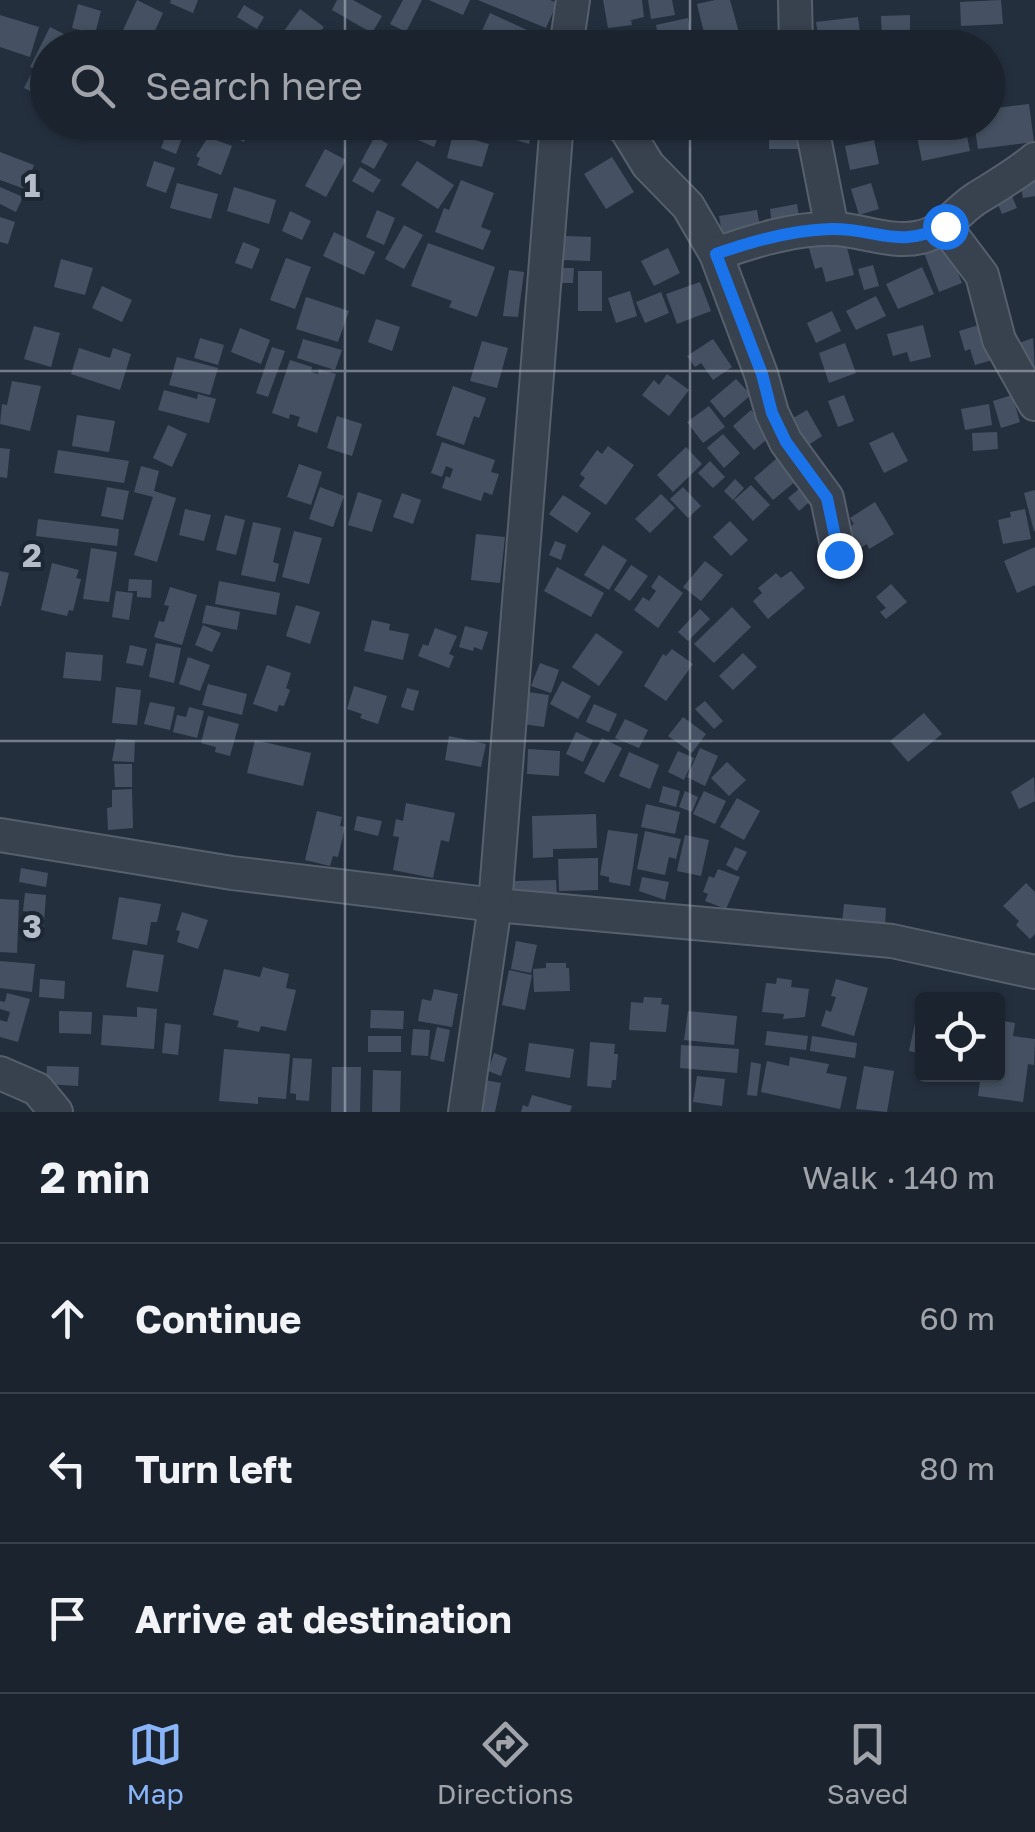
<!DOCTYPE html>
<meta charset="utf-8">
<style>
:root{--surface:#1b232e;--page:#282f3a;--text:#f1f3f6;--muted:#a0a4aa;--line:#39404a;--accent:#8ab4f8}
body{margin:0;font-family:"Golos Text",sans-serif;background:var(--page);color:var(--text)}
.controls{position:absolute;right:30px;bottom:30px;display:grid;overflow:hidden;border-radius:10px;box-shadow:0 2px 8px #0004}
.controls button{width:90px;height:90px;display:grid;place-items:center;padding:0;border:0;border-bottom:2px solid var(--line);background:var(--surface);color:var(--text);font:50px sans-serif}
.stop{position:absolute;width:30px;height:30px;margin:-22px;border:8px solid #1a73e8;border-radius:50%;background:#fff}
.stop.end{background:#1a73e8;border-color:#fff;box-shadow:0 2px 10px #0008}
.list{margin:0;padding:0;list-style:none}
h2{display:flex;justify-content:space-between;align-items:center;height:130px;margin:0;padding:0 40px;font-size:42px}
h2 small{font-size:32px;font-weight:400;color:var(--muted)}
.list li{display:grid;grid-template-columns:65px 1fr auto;gap:30px;align-items:center;box-sizing:border-box;height:150px;padding:0 40px;border-top:2px solid var(--line)}
.list b{display:block;font-size:38px;white-space:nowrap}
.list em{font-size:32px;font-style:normal;color:var(--muted)}
.icon{flex:none;width:55px;height:55px;fill:none;stroke:currentColor;stroke-width:2;stroke-linecap:round;stroke-linejoin:round}
.map{position:relative;flex:none;width:1035px;height:1112px;overflow:hidden}
.search{position:absolute;background:var(--surface);box-shadow:0 2px 8px #0004;left:30px;right:30px;top:30px;height:110px;display:flex;align-items:center;gap:25px;box-sizing:border-box;padding:0 35px;border-radius:55px;color:var(--muted);font-size:38px}
.sheet{height:580px;background:var(--surface)}
nav{display:flex;justify-content:space-around;align-items:center;box-sizing:border-box;height:140px;border-top:2px solid var(--line);background:var(--surface);font-size:28px;color:var(--muted)}
nav a{display:grid;justify-items:center;gap:5px}
nav .on{color:var(--accent)}
.map>svg:first-child{display:block}
.building{fill:#455162}
.lines{fill:none;stroke-linecap:round;stroke-linejoin:round}
.minor-casing{stroke:#565f6c;stroke-width:36}
.minor{stroke:#38414e;stroke-width:32}
.route{stroke:#1a73e8;stroke-width:12}
.grid{fill:none;stroke:#b4bcc9;stroke-width:2.5;stroke-opacity:0.55}
.grid-label{font-size:32px;text-anchor:middle;font-weight:bold;fill:#b4bcc9;stroke:#1d2633;stroke-width:8;stroke-linejoin:round;paint-order:stroke}
</style>
<div class="map">
<svg width="1035" height="1112" viewBox="0 0 1035 1112">
<rect width="100%" height="100%" fill="#242f3e"/>
<g class="building">
<path d="M137 0 163 13 147 48H128L117 43Z"/>
<path d="M171 0H198L193 13 170 3Z"/>
<path d="M337 0H353L382 16 372 33 332 10Z"/>
<path d="M403 0H422L406 32 390 24Z"/>
<path d="M429 0H470L463 15Z"/>
<path d="M478 0H550L557 3 546 28Z"/>
<path d="M603 0H642L644 17 631 20 632 25 608 28Z"/>
<path d="M648 0H672L675 15 651 19Z"/>
<path d="M715 0H730L740 36 707 45 697 4Z"/>
<path d="M1001 0 1003 24 961 26 960 2Z"/>
<path d="M78 4 101 11 95 34 72 28Z"/>
<path d="M244 5 264 17 257 29 237 17Z"/>
<path d="M300 9 324 27 307 48H289L278 39Z"/>
<path d="M490 13 538 35 532 48H474Z"/>
<path d="M0 15 39 27 30 57 0 47Z"/>
<path d="M910 15V42L882 43 881 16Z"/>
<path d="M858 17 862 48H820L816 22Z"/>
<path d="M688 18 694 48H661L656 25Z"/>
<path d="M50 27 66 35 60 48H48L46 75 30 67Z"/>
<path d="M70 35 96 44 95 48H65Z"/>
<path d="M32 72 46 79 38 95 24 88Z"/>
<path d="M1029 104 1034 142 978 149 974 122H988V109Z"/>
<path d="M231 122 252 125 244 142 226 134Z"/>
<path d="M277 122H309L301 136Z"/>
<path d="M426 122 444 123 434 147 418 140Z"/>
<path d="M507 122H531L534 126 529 144 503 136Z"/>
<path d="M643 122H696L698 127 663 136 662 131 646 135Z"/>
<rect x="769" y="122" width="30" height="27"/>
<path d="M964 122 970 151 922 161 916 132Z"/>
<path d="M168 129 183 135 176 154 161 148Z"/>
<path d="M453 134 489 144 482 167 447 158Z"/>
<path d="M375 136 388 144 374 169 361 162Z"/>
<path d="M208 137 232 146 221 175 197 165 200 158 196 156Z"/>
<path d="M874 140 879 164 850 170 845 146Z"/>
<path d="M325 149 346 160 326 197 305 186Z"/>
<path d="M0 152 34 165 25 189 0 180Z"/>
<path d="M612 157 634 192 606 209 584 174Z"/>
<path d="M154 161 175 168 166 193 146 186Z"/>
<path d="M417 161 454 185 438 209 401 185Z"/>
<path d="M360 167 381 180 373 193 352 181Z"/>
<path d="M1035 173V196L1023 198 1019 176Z"/>
<path d="M461 180 494 193 481 227 491 231 483 250 435 232 444 208 449 210Z"/>
<path d="M177 183 218 194 211 219 170 208Z"/>
<path d="M871 183 879 209 859 215 851 189Z"/>
<path d="M0 187 23 197 16 212 0 204Z"/>
<path d="M234 187 276 200 269 224 227 211Z"/>
<path d="M1008 187 1017 208 1002 214 993 193Z"/>
<path d="M797 204 800 222 772 226 770 209Z"/>
<path d="M377 210 395 218 384 245 366 237Z"/>
<path d="M757 210 761 232 723 239 719 216Z"/>
<path d="M290 211 311 221 302 240 282 231Z"/>
<path d="M0 217 15 222 8 244 0 242Z"/>
<path d="M404 225 423 235 404 269 385 259Z"/>
<path d="M334 232 375 252 364 275 323 256Z"/>
<path d="M565 236 591 237 590 261 563 260Z"/>
<path d="M844 236 854 275 826 282 822 267 815 269 808 245Z"/>
<path d="M243 242 260 249 252 269 235 263Z"/>
<path d="M946 242 962 283 939 292 923 250Z"/>
<path d="M428 243 495 267 477 317 449 307 452 301 411 286Z"/>
<path d="M668 248 680 273 654 286 641 261Z"/>
<path d="M286 258 311 267 295 309 270 300Z"/>
<path d="M61 259 93 268 85 295 54 287Z"/>
<path d="M873 265 879 286 864 290 858 269Z"/>
<path d="M922 267 934 294 898 309 886 284Z"/>
<path d="M561 268H574L573 283H560Z"/>
<path d="M509 270 524 272 518 317 503 316Z"/>
<rect x="578" y="271" width="24" height="40"/>
<path d="M700 282 711 311 677 324 666 294Z"/>
<path d="M102 286 132 300 122 322 92 308Z"/>
<path d="M630 291 637 316 616 323 608 298Z"/>
<path d="M661 292 669 313 645 323 636 302Z"/>
<path d="M876 296 886 316 856 330 846 311Z"/>
<path d="M306 297 349 311 338 342 296 329Z"/>
<path d="M832 311 841 331 816 343 807 323Z"/>
<path d="M376 319 400 327 392 351 368 342Z"/>
<path d="M985 323 996 359 975 365 970 349 965 351 959 331Z"/>
<path d="M923 325 931 357 910 362 907 352 893 356 887 334Z"/>
<path d="M34 326 60 333 51 367 24 359Z"/>
<path d="M240 328 270 340 261 364 231 352Z"/>
<path d="M200 338 224 345 218 365 194 358Z"/>
<path d="M1033 338 1035 371 1024 374 1014 345Z"/>
<path d="M303 339 342 350 335 370 297 358Z"/>
<path d="M713 339 732 367 713 380 701 363 695 367 687 356Z"/>
<path d="M482 341 508 348 497 388 470 381Z"/>
<path d="M845 343 856 373 829 383 819 353Z"/>
<path d="M272 347 285 351 268 397 256 393Z"/>
<path d="M79 348 110 358 113 348 131 354 120 390 71 374Z"/>
<path d="M177 357 218 368 210 395 169 385Z"/>
<path d="M290 360 312 367 311 372 318 374 319 369 336 374 317 433 297 426 300 417 290 414 289 419 272 413Z"/>
<path d="M667 374 689 390 669 416 642 395 654 380 659 385Z"/>
<path d="M736 379 751 395 724 418 710 401Z"/>
<path d="M12 381 41 386 30 431 0 424 2 404 7 405Z"/>
<path d="M453 386 486 398 479 418 474 416 464 445 436 435Z"/>
<path d="M164 390 197 399 198 394 216 399 209 423 158 410Z"/>
<path d="M844 395 854 421 838 427 828 401Z"/>
<path d="M1012 395 1020 422 1001 428 993 401Z"/>
<path d="M989 404 992 425 965 430 961 409Z"/>
<path d="M709 406 725 427 703 443 687 422Z"/>
<path d="M751 410 772 435 754 450 733 426Z"/>
<path d="M807 410 822 436 804 448 788 421Z"/>
<path d="M77 415 115 421 109 452 72 446Z"/>
<path d="M337 416 362 424 352 456 327 448Z"/>
<path d="M168 425 187 434 172 467 153 458Z"/>
<path d="M893 432 908 461 884 473 869 443Z"/>
<path d="M997 432 998 449 973 451 972 433Z"/>
<path d="M723 434 740 453 724 468 707 448Z"/>
<path d="M442 442 495 460 491 472 499 474 492 495 484 492 481 501 442 488 446 476 450 478 453 469 446 466 442 477 431 473Z"/>
<path d="M608 446 634 465 606 505 579 486 585 478 580 474 597 450 602 454Z"/>
<path d="M686 447 702 464 673 492 657 475Z"/>
<path d="M0 448 10 449 7 478 0 477Z"/>
<path d="M58 450 129 461 124 483 54 473Z"/>
<path d="M783 453 802 476 773 500 754 478Z"/>
<path d="M710 461 725 477 713 488 698 473Z"/>
<path d="M299 464 322 472 311 505 287 497Z"/>
<path d="M141 466 159 471 154 491 176 498 157 562 134 555 153 497 134 492Z"/>
<path d="M735 479 744 488 733 500 724 491Z"/>
<path d="M805 484 815 497 799 511 788 498Z"/>
<path d="M751 485 770 505 753 521 734 500Z"/>
<path d="M107 487 129 491 123 520 101 516Z"/>
<path d="M320 487 344 496 333 527 309 519Z"/>
<path d="M683 487 701 506 688 518 670 499Z"/>
<path d="M1035 490V531H1034L1024 493Z"/>
<path d="M358 492 382 500 372 532 348 525Z"/>
<path d="M402 493 421 500 413 524 393 517Z"/>
<path d="M661 494 675 508 650 533 635 519Z"/>
<path d="M563 495 591 513 577 533 549 514Z"/>
<path d="M875 502 894 534 869 549 867 544 857 550 844 530 854 524 850 518Z"/>
<path d="M185 509 211 515 204 541 179 535Z"/>
<path d="M1025 509 1031 539 1003 544 998 520 1011 517 1010 512Z"/>
<path d="M225 515 245 520 236 555 216 550Z"/>
<path d="M38 519 119 529 117 546 36 536Z"/>
<path d="M730 521 748 540 731 556 713 537Z"/>
<path d="M253 522 281 528 273 562 279 564 275 582 241 575Z"/>
<path d="M294 531 322 538 309 584 282 577Z"/>
<path d="M476 534 505 537 500 583 471 580Z"/>
<path d="M555 541 566 545 561 560 549 555Z"/>
<path d="M603 545 627 560 609 590 584 575Z"/>
<path d="M1035 547V585L1017 593 1004 561Z"/>
<path d="M91 548 117 552 109 602 83 599Z"/>
<path d="M705 561 723 575 701 601 683 587Z"/>
<path d="M52 563 79 570 76 578 81 579 73 611 69 610 67 616 41 610Z"/>
<path d="M631 565 648 576 630 601 614 590Z"/>
<path d="M557 567 604 593 591 617 544 591Z"/>
<path d="M0 571 9 573 1 606H0Z"/>
<path d="M791 571 805 588 768 619 753 601 762 593 758 588 776 573 781 578Z"/>
<path d="M659 575 683 593 658 628 634 610 643 597 649 601 656 591 651 587Z"/>
<path d="M129 579 152 580 151 598 137 597V591H128Z"/>
<path d="M219 581 280 593 276 615 215 604Z"/>
<path d="M891 584 907 602 886 619 880 612 886 608 876 597Z"/>
<path d="M170 587 197 595 182 645 154 637 159 621 164 622 169 606 164 605Z"/>
<path d="M116 591 133 593 129 620 112 617Z"/>
<path d="M206 605 240 612 237 630 202 623Z"/>
<path d="M296 605 320 612 310 644 286 636Z"/>
<path d="M732 607 751 627 714 663 694 644Z"/>
<path d="M700 609 710 619 688 641 678 632Z"/>
<path d="M372 620 390 624 389 630 409 634 403 660 364 651Z"/>
<path d="M203 625 221 633 212 652 195 645Z"/>
<path d="M465 626 488 632 482 650 474 647 473 651 459 647Z"/>
<path d="M435 628 457 636 449 654 454 656 449 668 418 656 423 644 428 646Z"/>
<path d="M596 633 623 652 599 686 572 667Z"/>
<path d="M156 643 181 648 174 683 149 677Z"/>
<path d="M130 645 147 649 143 666 126 663Z"/>
<path d="M672 649 693 664 666 701 644 686 663 654 666 656Z"/>
<path d="M66 652 103 655 101 681 63 678Z"/>
<path d="M743 653 757 667 733 690 719 676Z"/>
<path d="M188 657 210 665 200 691 179 684Z"/>
<path d="M540 663 559 670 551 693 531 686Z"/>
<path d="M267 665 291 673 286 688 290 690 284 706 279 705 277 712 253 704Z"/>
<path d="M562 681 591 696 578 719 550 704Z"/>
<path d="M208 684 247 694 242 715 202 705Z"/>
<path d="M354 686 387 696 378 724 360 718 362 714 347 709Z"/>
<path d="M116 687 141 690 137 725 112 723Z"/>
<path d="M407 688 419 691 413 711 401 707Z"/>
<path d="M528 692 549 695 544 727 523 724Z"/>
<path d="M705 701 723 721 714 729 695 709Z"/>
<path d="M150 702 175 707 170 730 144 724Z"/>
<path d="M594 704 617 714 609 732 586 722Z"/>
<path d="M189 707 204 711 197 738 173 732 177 715 186 717Z"/>
<path d="M924 713 942 734 908 762 890 741Z"/>
<path d="M208 716 239 724 230 756 215 752 216 747 201 743Z"/>
<path d="M683 717 706 734 692 753 668 736Z"/>
<path d="M625 719 648 730 639 748 615 738Z"/>
<path d="M576 732 593 740 583 762 566 754Z"/>
<path d="M449 736 486 744 481 767 445 760Z"/>
<path d="M602 738 622 748 604 783 584 773Z"/>
<path d="M116 739 135 740 134 762 112 761Z"/>
<path d="M255 740 311 753 303 786 247 773Z"/>
<path d="M700 748 718 756 705 786 687 777Z"/>
<path d="M528 749 560 751 559 776 527 774Z"/>
<path d="M678 751 694 758 684 780 668 772Z"/>
<path d="M629 752 659 765 650 789 619 776Z"/>
<path d="M727 762 746 780 729 796 711 778Z"/>
<path d="M114 764H132V787H115Z"/>
<path d="M1034 777 1035 801 1019 809 1011 792Z"/>
<path d="M663 786 680 791 676 807 659 802Z"/>
<path d="M132 789 133 828 108 830 107 808 112 807V790Z"/>
<path d="M685 791 698 797 692 812 679 807Z"/>
<path d="M704 791 726 801 715 824 693 814Z"/>
<path d="M737 798 760 811 744 840 720 827Z"/>
<path d="M406 803 455 813 449 842 441 840 433 878 393 870 399 837 393 836 396 819 403 821Z"/>
<path d="M646 804 680 812 675 834 641 827Z"/>
<path d="M317 811 342 817 340 826 345 827 338 857 333 856 330 866 305 860Z"/>
<path d="M596 814 597 848 553 849V857L533 858 532 816Z"/>
<path d="M357 816 382 821 378 836 354 830Z"/>
<path d="M608 830 638 834 630 886 609 882V877L600 875Z"/>
<path d="M645 831 681 839 676 859 669 857 665 875 637 869Z"/>
<path d="M685 835 709 840 701 876 677 871Z"/>
<path d="M735 847 747 852 737 871 726 865Z"/>
<path d="M598 858V890L559 891 558 859Z"/>
<path d="M21 868 48 873 46 887 19 882Z"/>
<path d="M718 869 740 877 726 909 705 901 708 894 703 892 709 876 714 878Z"/>
<path d="M642 877 669 882 665 900 639 891Z"/>
<path d="M556 880 557 896 514 897V881Z"/>
<path d="M1026 883 1035 892V934L1030 939 1016 925 1019 921 1003 906Z"/>
<path d="M25 893 46 895 43 935 28 934 30 912 23 911Z"/>
<path d="M119 897 161 904 157 922H151L147 945 112 939Z"/>
<path d="M0 899 19 900 17 953 0 952Z"/>
<path d="M844 904 886 908 885 926 842 923Z"/>
<path d="M182 912 208 920 198 949 177 942 180 931 176 930Z"/>
<path d="M516 941 537 945 531 973 511 969Z"/>
<path d="M133 950 164 955 158 992 126 987Z"/>
<path d="M0 961 35 964 32 992 0 988Z"/>
<path d="M546 963H566V968H569L570 991 534 992 533 969 546 968Z"/>
<path d="M263 967 289 974 286 988 296 990 286 1031 261 1026 259 1032 237 1027 239 1021 213 1015 224 969 260 977Z"/>
<path d="M509 970 532 975 525 1010 502 1005Z"/>
<path d="M777 978 792 980 791 987 809 989 805 1017 783 1019 784 1014 762 1012 766 983 776 984Z"/>
<path d="M40 979 65 981 64 999 39 997Z"/>
<path d="M836 979 868 988 854 1036 821 1026 826 1010 831 1012 836 997 831 996Z"/>
<path d="M434 989 458 994 452 1027 418 1021 422 999 431 1001Z"/>
<path d="M7 993 30 999 18 1042 0 1037V1020L7 1022 10 1012 0 1009V1001L5 1002Z"/>
<path d="M921 994 940 998 922 999V1054L909 1051Z"/>
<path d="M644 997 662 998 661 1004 669 1005 666 1032 629 1030 631 1002 643 1003Z"/>
<path d="M137 1007 157 1009 154 1049 101 1045 103 1015 137 1017Z"/>
<path d="M371 1010 404 1011 403 1029 370 1028Z"/>
<path d="M59 1011 92 1012 91 1034 59 1033Z"/>
<path d="M688 1011 737 1016 734 1045 684 1040Z"/>
<path d="M998 1020 1015 1023 1013 1036 1035 1039 1034 1065 1028 1064 1023 1102 978 1096 981 1074H998Z"/>
<path d="M165 1023 181 1025 178 1055 162 1053Z"/>
<path d="M437 1027 450 1030 444 1062 430 1059Z"/>
<path d="M413 1029 430 1030 428 1056 411 1055Z"/>
<path d="M767 1031 808 1036 806 1050 765 1045Z"/>
<rect x="368" y="1036" width="33" height="16"/>
<path d="M812 1036 857 1043 855 1058 810 1051Z"/>
<path d="M590 1042 615 1044 614 1054H618L616 1080H612L611 1088 587 1086Z"/>
<path d="M529 1043 574 1049 570 1078 525 1071Z"/>
<path d="M681 1045 739 1049 737 1073 680 1068Z"/>
<path d="M224 1049 290 1054 286 1099 258 1097V1104L219 1101Z"/>
<path d="M494 1053 507 1058 501 1076 488 1071Z"/>
<path d="M790 1057 829 1064 826 1073 847 1077 840 1109 761 1092 767 1061 789 1066Z"/>
<path d="M293 1058 312 1059 309 1101 296 1100V1094L290 1093Z"/>
<path d="M751 1062 761 1064 757 1096 747 1095Z"/>
<path d="M47 1066 79 1067 78 1086 46 1084Z"/>
<path d="M864 1066 894 1071 887 1112 856 1109Z"/>
<path d="M332 1067H361L360 1112H331Z"/>
<path d="M373 1070 401 1071 400 1112H372Z"/>
<path d="M697 1076 725 1079 722 1106 693 1102Z"/>
<path d="M485 1080 501 1083 495 1112H478Z"/>
<path d="M532 1095 572 1106 570 1112H521L523 1105 528 1107Z"/>
</g>
<g class="lines">
<defs>
<g id="minor">
<path d="M795 0 796 48"/>
<path d="M566 48 573 0"/>
<path d="M616 122 626 129 648 165 688 206 716 254 761 374 772 413 786 442 827 498 839 555"/>
<path d="M811 122 832 229"/>
<path d="M945 226 982 275 999 340 1035 404"/>
<path d="M716 254C753 241 797 227 837 229 864 231 894 244 921 237 944 232 958 210 977 198 998 185 1016 175 1035 159"/>
<path d="M0 835 232 873 495 905 892 941 1035 972"/>
<path d="M0 1073 37 1089 56 1112"/>
<path d="M465 1112 495 905 557 122"/>
</g>
</defs>
<use href="#minor" class="minor-casing"/>
<use href="#minor" class="minor"/>
</g>
<g class="lines">
<path class="route" d="M839 555 827 498 786 442 772 413 762 374 716 254C752 241 792 230 831 229 878 228 897 250 945 226"/>
</g>
<path class="grid" d="M345 0V48M690 0V48M345 122V1112M690 122V1112M0 371H1035M0 741H1035"/>
<g class="grid-label">
<text x="32" y="197">1</text>
<text x="32" y="567">2</text>
<text x="32" y="938">3</text>
</g>
</svg>
<div class="controls">
<button><svg class="icon" aria-label="locate" viewBox="0 0 24 24"><circle cx="12" cy="12" r="6"/><path d="M12 2v4M12 18v4M2 12h4M18 12h4"/></svg></button>
</div>
<div class="stop" style="left:945px;top:226px"></div>
<div class="stop end" style="left:839px;top:555px"></div>
<div class="search"><svg class="icon" aria-label="search" viewBox="0 0 24 24"><circle cx="10" cy="10" r="6"/><path d="M15 15l6 6"/></svg>Search here</div>
</div>
<section class="sheet">
<h2>2 min<small>Walk · 140 m</small></h2>
<ul class="list">
<li><svg class="icon" aria-label="ahead" viewBox="0 0 24 24"><path d="M12 20V5M6 11l6-6 6 6"/></svg><div><b>Continue</b></div><em>60 m</em></li>
<li><svg class="icon" aria-label="left" viewBox="0 0 24 24"><path d="M17 20v-9H6M10 6l-5 5 5 5"/></svg><div><b>Turn left</b></div><em>80 m</em></li>
<li><svg class="icon" aria-label="arrive" viewBox="0 0 24 24"><path d="M6 21V4h12l-3 4 3 4H6"/></svg><div><b>Arrive at destination</b></div></li>
</ul>
</section>
<nav>
<a class="on"><svg class="icon" aria-label="map" viewBox="0 0 24 24"><path d="M3 6l6-2 6 2 6-2v14l-6 2-6-2-6 2zM9 4v14M15 6v14"/></svg>Map</a>
<a><svg class="icon" aria-label="directions" viewBox="0 0 24 24"><path d="M12 3l9 9-9 9-9-9zM9 14v-3h6M13 9l2 2-2 2"/></svg>Directions</a>
<a><svg class="icon" aria-label="saved" viewBox="0 0 24 24"><path d="M7 4h10v16l-5-4-5 4z"/></svg>Saved</a>
</nav>
